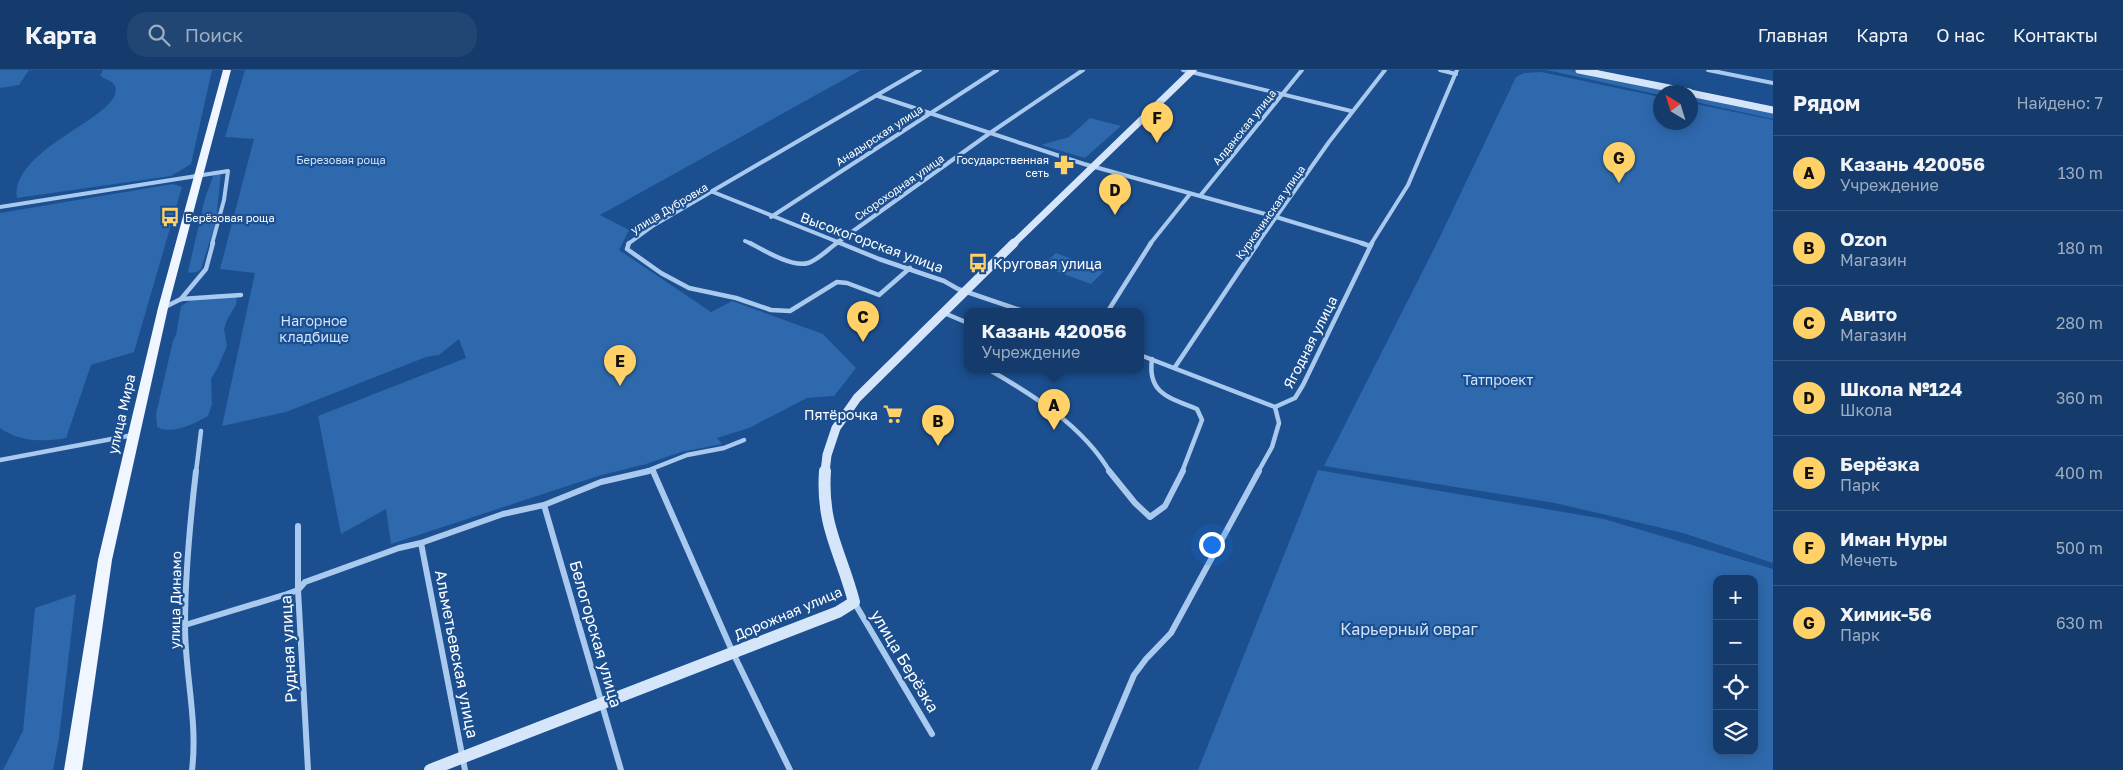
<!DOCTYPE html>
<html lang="ru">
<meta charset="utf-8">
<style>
:root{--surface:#143b6b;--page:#214673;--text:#f1f3f6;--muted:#9dadc1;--line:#33557e;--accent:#ffd166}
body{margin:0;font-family:"Golos Text",sans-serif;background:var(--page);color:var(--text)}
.controls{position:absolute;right:15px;bottom:15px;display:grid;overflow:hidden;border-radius:10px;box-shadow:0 2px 12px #0003}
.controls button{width:45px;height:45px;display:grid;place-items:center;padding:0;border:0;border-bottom:1px solid var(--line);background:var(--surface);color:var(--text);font:25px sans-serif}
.compass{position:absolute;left:1653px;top:15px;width:45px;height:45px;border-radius:50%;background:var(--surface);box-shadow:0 2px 12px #0003;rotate:322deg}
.you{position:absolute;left:1211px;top:474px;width:18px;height:18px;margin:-12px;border:4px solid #fff;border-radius:50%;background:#1a73e8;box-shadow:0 0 0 8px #1a73e833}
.badge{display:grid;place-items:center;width:32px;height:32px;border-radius:50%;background:var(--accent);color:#111;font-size:16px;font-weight:700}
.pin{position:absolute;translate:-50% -41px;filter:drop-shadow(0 1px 2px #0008)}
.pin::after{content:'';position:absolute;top:26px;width:18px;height:15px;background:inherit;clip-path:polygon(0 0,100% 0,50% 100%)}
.popup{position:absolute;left:964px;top:238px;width:180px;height:65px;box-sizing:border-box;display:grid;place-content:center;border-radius:10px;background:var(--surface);filter:drop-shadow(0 1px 4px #0005);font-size:16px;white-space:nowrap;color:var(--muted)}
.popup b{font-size:19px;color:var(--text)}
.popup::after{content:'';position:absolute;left:50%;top:100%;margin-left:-10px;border:10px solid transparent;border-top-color:var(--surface)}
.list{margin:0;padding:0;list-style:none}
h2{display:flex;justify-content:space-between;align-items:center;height:65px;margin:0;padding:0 20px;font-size:21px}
h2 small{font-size:16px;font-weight:400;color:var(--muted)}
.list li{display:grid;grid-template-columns:32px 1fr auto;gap:15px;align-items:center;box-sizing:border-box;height:75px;padding:0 20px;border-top:1px solid var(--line)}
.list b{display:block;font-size:19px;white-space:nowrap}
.list p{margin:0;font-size:16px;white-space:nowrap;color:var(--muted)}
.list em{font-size:16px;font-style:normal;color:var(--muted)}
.icon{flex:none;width:28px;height:28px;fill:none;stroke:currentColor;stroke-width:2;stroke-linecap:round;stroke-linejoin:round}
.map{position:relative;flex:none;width:1773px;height:700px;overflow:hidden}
header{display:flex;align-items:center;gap:30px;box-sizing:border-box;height:70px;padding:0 25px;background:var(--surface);border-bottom:1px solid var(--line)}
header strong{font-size:24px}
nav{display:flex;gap:28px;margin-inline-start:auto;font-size:18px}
.search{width:350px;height:45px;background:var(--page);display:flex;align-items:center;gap:12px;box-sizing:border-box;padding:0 18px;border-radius:20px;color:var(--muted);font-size:19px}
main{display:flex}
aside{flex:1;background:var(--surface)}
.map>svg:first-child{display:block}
.green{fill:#2e69ad;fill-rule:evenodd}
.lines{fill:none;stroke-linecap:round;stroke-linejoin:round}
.street-far2{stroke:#a9c9ee;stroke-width:4}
.street-far1{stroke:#a9c9ee;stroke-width:4.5}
.street{stroke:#a9c9ee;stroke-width:6}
.secondary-far2{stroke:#d6e6fa;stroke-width:7}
.secondary-far1{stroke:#d6e6fa;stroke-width:9}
.secondary{stroke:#d6e6fa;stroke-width:12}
.primary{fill:#f0f6ff;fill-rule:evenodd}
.labels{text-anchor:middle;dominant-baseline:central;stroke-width:4.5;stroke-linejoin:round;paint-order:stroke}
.far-street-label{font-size:11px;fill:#fff;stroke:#1b4f8f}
.far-park-label{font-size:11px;fill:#cfe3fa;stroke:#1b4f8f}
.far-poi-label{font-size:11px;fill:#fff;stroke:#1b4f8f;text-anchor:end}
.street-label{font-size:14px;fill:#fff;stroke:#1b4f8f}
.poi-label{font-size:14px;fill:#fff;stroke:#1b4f8f;text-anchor:start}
.park-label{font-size:14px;fill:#cfe3fa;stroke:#1b4f8f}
.near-park-label{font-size:16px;fill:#cfe3fa;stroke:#1b4f8f}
.near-street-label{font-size:16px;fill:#fff;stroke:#1b4f8f}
</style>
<header>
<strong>Карта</strong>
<div class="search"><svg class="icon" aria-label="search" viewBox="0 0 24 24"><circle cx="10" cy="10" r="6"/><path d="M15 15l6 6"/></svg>Поиск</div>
<nav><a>Главная</a><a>Карта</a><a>О нас</a><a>Контакты</a></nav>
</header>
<main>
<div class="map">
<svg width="1773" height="700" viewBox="0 0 1773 700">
<rect width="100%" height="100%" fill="#1b4f8f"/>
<g class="green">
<path d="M0 0H29L19 15 0 18Z"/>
<path d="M103 0H212L191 94 171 106 17 128C10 77 126 46 115 16 113 11 105 9 100 6Z"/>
<path d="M245 0H861L600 145 629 160 619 180 711 242 732 231 823 264 856 298 834 326 807 328 749 358 717 368 722 374 681 382 646 394 598 406 391 474 386 439 341 464 318 346 466 288 459 269 439 285 426 287 286 342 222 356 255 203 220 199 254 69 225 67Z"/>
<path d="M1547 0H1569L1677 22H1660V25Z"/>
<path d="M1541 2 1660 27V52H1690L1691 33 1773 50V493L1683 463 1555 433 1324 396 1437 173 1516 7 1524 3Z"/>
<path d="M1691 25 1773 42V49L1691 31Z"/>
<path d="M1090 48 1121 56 1085 88 1041 75 1069 67Z"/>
<path d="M221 103 217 141 218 145 201 199 197 202 189 203 188 202 205 128 214 104Z"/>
<path d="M173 114 182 117 134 282 91 295 66 368C42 372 20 372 0 358V143Z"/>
<path d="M1056 183 1104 201 1091 214 1042 196Z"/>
<path d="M219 224 237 225 236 235 227 250 224 259 227 276 218 297 211 309 212 334 208 346C194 354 172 365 157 357L156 344 173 271 176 265 181 236 196 227Z"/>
<path d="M1318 400 1604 449 1773 499V700H1198ZM1717 509H1754V681H1717Z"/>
<path d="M76 524 59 668 53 700H3L23 661 35 538Z"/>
</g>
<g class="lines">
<g class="street-far2">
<path d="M1183 0 1351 41"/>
<path d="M1440 0 1456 4"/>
<path d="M1708 0 1773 13"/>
<path d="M878 26 1084 94 1276 147 1365 174"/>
<path d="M713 122 843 174"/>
<path d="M1200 126 1302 0"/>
<path d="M0 137 228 101 224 130 212 174"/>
<path d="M771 147 997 0"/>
<path d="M745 171 752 174"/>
<path d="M628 174 654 155 920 0"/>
<path d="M835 174 990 63 1083 0"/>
<path d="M1150 174 1190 124"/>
<path d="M1257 174 1329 72 1385 0"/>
<path d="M1371 174 1408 115 1457 0"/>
</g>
<g class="street-far1">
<path d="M629 173 627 179 661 203 689 218 736 228 771 240 790 241 837 212 847 213 879 225 910 198"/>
<path d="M750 173C763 180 793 198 808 193 818 190 828 179 837 173"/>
<path d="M840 173 879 189 944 211 958 219 1023 241"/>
<path d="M1361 173 1370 176"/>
<path d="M181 229 206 199 213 173"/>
<path d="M163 238 181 229 241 225"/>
<path d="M1108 241 1151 173"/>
<path d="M944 243 968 253"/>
<path d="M1140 285 1275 337"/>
<path d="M1152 289C1147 324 1170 328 1197 339L1202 350 1182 402"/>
<path d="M1175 297 1258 173"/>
<path d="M988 299C1033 325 1083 356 1110 402"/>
<path d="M0 390 133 365"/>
<path d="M653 400 654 402"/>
<path d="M196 402 201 361"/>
<path d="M644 402 687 385 724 378 744 370"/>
<path d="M1258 402 1272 377 1279 353 1275 337 1295 328 1303 315 1372 173"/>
</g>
<g class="street">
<path d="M653 401 733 583 790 700"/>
<path d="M1109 401 1135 433 1150 447 1165 436 1183 401"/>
<path d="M544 435 621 700"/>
<path d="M298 456V520L308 700"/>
<path d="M421 473 465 700"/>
<path d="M854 532 932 664"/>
<path d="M185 555 287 524 298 520 305 512 399 478 421 473 503 444 544 435 601 412 649 401"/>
<path d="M192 700C198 652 185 604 185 556 185 504 190 452 196 401"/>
<path d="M1094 700 1134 605 1146 589 1171 563 1259 401"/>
</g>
<g class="secondary-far2">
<path d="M1579 0 1689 22"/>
<path d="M1690 23 1773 40"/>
<path d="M1013 174 1193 0"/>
</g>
<path class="secondary-far1" d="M825 402 827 385 836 358 857 328 1014 173"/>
<path class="secondary" d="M430 700 838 542 854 532C841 482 821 456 825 401"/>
<path class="primary" d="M223 0H231L168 238 112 490 82 700H64L98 490 158 238Z"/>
</g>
<defs>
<symbol id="pharmacy-bare" viewBox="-9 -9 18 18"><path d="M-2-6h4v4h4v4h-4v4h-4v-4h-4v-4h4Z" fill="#ffd166" stroke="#1b4f8f" stroke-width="2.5" paint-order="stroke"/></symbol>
<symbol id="bus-bare" viewBox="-9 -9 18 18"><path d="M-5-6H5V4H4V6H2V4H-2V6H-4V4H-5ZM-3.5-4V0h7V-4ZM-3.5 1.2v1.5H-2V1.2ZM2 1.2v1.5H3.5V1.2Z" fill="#ffd166" stroke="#1b4f8f" stroke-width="2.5" paint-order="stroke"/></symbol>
<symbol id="supermarket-bare" viewBox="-9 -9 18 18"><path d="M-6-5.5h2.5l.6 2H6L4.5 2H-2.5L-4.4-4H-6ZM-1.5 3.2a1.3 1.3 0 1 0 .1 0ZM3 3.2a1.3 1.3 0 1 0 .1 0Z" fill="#ffd166" stroke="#1b4f8f" stroke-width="2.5" paint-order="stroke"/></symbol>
</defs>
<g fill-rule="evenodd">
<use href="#pharmacy-bare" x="1050" y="81" width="28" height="28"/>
<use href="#bus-bare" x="156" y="133" width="28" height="28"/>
<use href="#bus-bare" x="964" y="179" width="28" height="28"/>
<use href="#supermarket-bare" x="879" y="330" width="28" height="28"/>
</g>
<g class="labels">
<g class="far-street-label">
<text transform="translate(1244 57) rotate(-51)">Алданская улица</text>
<text transform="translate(879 65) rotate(-33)">Анадырская улица</text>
<text transform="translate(899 117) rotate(-35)">Скороходная улица</text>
<text transform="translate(669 138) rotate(-31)">улица Дубровка</text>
<text transform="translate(1270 142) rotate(-55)">Куркачинская улица</text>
</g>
<g class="far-park-label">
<text x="341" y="89">Березовая роща</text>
</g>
<g class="far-poi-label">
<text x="1049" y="89">Государственная<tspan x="1049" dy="13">сеть</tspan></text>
<text x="185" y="147" text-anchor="start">Берёзовая роща</text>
</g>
<g class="street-label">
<text transform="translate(872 172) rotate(20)">Высокогорская улица</text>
<text transform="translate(1310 272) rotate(-63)">Ягодная улица</text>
<text transform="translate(121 344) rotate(-77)">улица Мира</text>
<text transform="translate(175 530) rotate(-89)">улица Динамо</text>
<text transform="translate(788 543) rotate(-23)">Дорожная улица</text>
</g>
<g class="poi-label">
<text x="993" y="193">Круговая улица</text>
<text x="878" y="344" text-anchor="end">Пятёрочка</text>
</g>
<g class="park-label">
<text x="314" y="250">Нагорное<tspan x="314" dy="16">кладбище</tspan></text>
<text x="1498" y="309">Татпроект</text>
</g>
<g class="near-park-label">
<text x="1409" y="559">Карьерный овраг</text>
</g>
<g class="near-street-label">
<text transform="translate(596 564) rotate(74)">Белогорская улица</text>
<text transform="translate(288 579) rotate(-93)">Рудная улица</text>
<text transform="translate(457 584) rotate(79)">Альметьевская улица</text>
<text transform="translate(905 591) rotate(59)">улица Берёзка</text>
</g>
</g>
</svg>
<div class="controls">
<button>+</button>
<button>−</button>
<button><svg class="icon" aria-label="locate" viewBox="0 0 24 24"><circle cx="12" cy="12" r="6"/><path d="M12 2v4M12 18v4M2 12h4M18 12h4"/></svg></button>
<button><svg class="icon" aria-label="layers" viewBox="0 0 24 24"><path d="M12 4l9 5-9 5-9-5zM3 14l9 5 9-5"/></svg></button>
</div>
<svg class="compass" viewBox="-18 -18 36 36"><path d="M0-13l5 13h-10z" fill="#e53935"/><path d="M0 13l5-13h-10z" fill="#9dadc1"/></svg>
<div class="you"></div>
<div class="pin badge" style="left:1054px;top:360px">A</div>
<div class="popup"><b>Казань 420056</b>Учреждение</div>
<div class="pin badge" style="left:938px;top:376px">B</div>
<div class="pin badge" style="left:863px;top:272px">C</div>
<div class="pin badge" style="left:1115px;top:145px">D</div>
<div class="pin badge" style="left:620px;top:316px">E</div>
<div class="pin badge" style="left:1157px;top:73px">F</div>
<div class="pin badge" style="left:1619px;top:113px">G</div>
</div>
<aside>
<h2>Рядом<small>Найдено: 7</small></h2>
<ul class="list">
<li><span class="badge">A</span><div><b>Казань 420056</b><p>Учреждение</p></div><em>130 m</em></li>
<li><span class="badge">B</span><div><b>Ozon</b><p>Магазин</p></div><em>180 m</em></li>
<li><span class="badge">C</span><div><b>Авито</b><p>Магазин</p></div><em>280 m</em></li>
<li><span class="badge">D</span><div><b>Школа №124</b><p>Школа</p></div><em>360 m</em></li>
<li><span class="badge">E</span><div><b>Берёзка</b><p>Парк</p></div><em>400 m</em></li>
<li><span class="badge">F</span><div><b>Иман Нуры</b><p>Мечеть</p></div><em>500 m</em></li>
<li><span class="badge">G</span><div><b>Химик-56</b><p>Парк</p></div><em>630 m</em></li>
</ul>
</aside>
</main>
